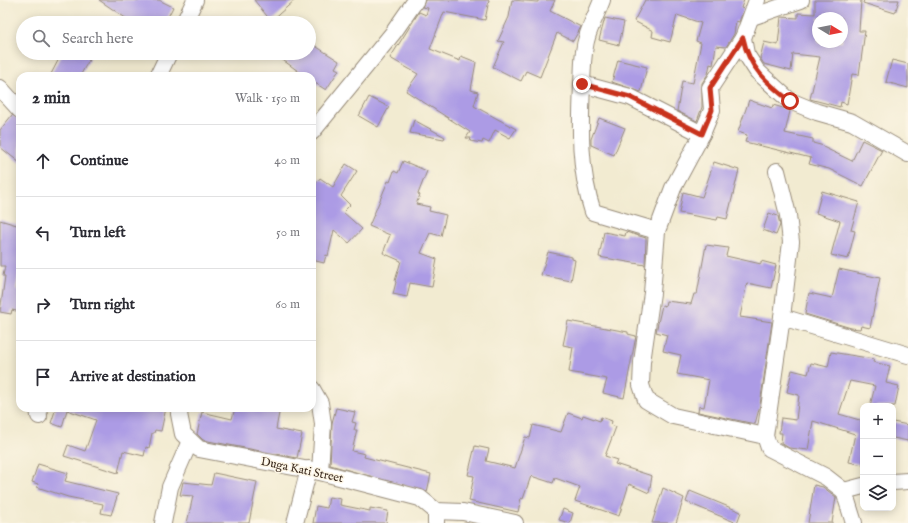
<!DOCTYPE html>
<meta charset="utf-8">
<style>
:root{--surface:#fff;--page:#f7f7f7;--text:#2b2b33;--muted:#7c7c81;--line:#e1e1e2}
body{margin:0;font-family:"IM FELL English",serif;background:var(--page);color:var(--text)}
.controls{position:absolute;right:12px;bottom:12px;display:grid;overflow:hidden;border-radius:8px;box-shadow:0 2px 10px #0003}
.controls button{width:36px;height:36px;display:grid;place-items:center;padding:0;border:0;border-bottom:1px solid var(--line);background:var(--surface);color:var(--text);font:20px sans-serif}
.compass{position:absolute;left:812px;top:12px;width:36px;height:36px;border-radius:50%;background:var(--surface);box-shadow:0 2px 10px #0003;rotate:100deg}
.stop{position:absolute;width:12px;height:12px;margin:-9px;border:3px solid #c8321e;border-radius:50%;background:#fff}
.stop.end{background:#c8321e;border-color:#fff;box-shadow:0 1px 4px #0008}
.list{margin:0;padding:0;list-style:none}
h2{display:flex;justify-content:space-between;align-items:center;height:52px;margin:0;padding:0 16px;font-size:17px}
h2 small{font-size:13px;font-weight:400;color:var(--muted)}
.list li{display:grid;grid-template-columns:26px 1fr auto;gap:12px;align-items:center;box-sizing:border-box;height:72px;padding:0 16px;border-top:1px solid var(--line)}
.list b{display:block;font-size:15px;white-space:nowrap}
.list em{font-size:13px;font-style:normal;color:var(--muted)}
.icon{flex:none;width:22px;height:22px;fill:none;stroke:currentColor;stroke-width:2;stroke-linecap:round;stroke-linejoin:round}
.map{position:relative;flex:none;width:908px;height:523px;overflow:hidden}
.search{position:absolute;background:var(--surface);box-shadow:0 2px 10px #0003;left:16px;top:16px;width:300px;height:44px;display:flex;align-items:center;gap:10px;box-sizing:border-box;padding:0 14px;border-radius:22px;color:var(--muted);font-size:15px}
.panel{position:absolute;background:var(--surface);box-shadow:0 2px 10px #0003;left:16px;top:72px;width:300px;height:340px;border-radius:12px}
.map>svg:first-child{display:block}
.building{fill:#ac9be5;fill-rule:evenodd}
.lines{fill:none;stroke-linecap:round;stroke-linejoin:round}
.minor-casing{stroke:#968a78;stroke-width:18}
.minor{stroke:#fff;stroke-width:16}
.route{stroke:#c8321e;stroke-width:5}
.labels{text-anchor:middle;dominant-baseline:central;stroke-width:3;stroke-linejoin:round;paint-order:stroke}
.street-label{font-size:12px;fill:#3b2a1e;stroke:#fcf5e5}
</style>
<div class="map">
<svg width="908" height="523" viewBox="0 0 908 523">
<rect width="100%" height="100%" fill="#fcf5e5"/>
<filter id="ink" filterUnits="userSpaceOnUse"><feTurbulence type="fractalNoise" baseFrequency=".025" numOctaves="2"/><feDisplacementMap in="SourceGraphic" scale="8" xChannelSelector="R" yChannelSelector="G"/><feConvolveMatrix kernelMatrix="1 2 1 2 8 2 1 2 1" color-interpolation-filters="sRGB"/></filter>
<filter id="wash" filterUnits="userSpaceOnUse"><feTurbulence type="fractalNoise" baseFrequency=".012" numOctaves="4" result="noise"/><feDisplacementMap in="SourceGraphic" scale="16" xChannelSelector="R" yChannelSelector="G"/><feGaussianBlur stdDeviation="0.9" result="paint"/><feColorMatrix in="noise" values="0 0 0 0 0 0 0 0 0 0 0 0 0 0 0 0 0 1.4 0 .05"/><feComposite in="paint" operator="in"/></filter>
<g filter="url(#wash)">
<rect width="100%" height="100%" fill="#f2ebd1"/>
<g id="blocks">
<g class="building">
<path d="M99 0H159L173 7 165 23H133Z"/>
<path d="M254 0H295L271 21Z"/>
<path d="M425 0H489L485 20 444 12 430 49 460 61 461 56 476 62 471 90 478 92 474 106 516 129 510 138 495 130 489 143 483 140 482 143 470 141 471 138H466L470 132 406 91 418 74 390 58 419 12 426 15 428 8 422 7Z"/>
<path d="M512 0 538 2V0H555L550 11 581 27 573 41 557 33 540 77 526 71 521 81 493 67 504 42 498 41 509 17Z"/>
<path d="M645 0H744L741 8 744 9 739 22 736 21 734 34 726 47 716 46 713 65 710 64 708 74 702 83V107L697 121 677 111 682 81 693 83 701 43 696 41 701 23 677 15 670 42 652 37 653 31 634 21Z"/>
<path d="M815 0H861L859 31H865L859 75 852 74 847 104 841 102 840 107 810 99 820 57 793 54 791 71 764 64 760 58 764 42 778 45 781 17 798 18V13L815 14ZM818 18H842V42H818Z"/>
<path d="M864 0H899L895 13 863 3Z"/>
<path d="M605 18 624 22 619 45 599 40Z"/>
<path d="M309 42 339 61 335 68 339 70 326 90 312 81V76H305L273 53H309Z"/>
<path d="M62 53H81L90 58 80 76H50Z"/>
<path d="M618 60 647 67 641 92 612 82Z"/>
<path d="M892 60 908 64V88L886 82Z"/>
<path d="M369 97 389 107 378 127 359 116Z"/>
<path d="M749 100 772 108 773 105 783 108 790 111 785 133 813 139V143L824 146 823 147 852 161 862 140 882 150 863 186 829 169 809 164 811 158 745 142 747 135 738 132Z"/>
<path d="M12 115 20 119V163L0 147V130Z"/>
<path d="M599 118 625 128 614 155 591 145V139Z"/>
<path d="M414 120 445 137 444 139 410 133Z"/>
<path d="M403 161 427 171 418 194 420 195 416 204 430 207 429 211 446 215 441 236 430 233 421 253 437 259 432 287 410 283 407 297 393 294 396 282 395 281 401 261 383 253 390 235 369 226 388 181 390 182 394 171 398 173Z"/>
<path d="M714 162 739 170 727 219 718 217 717 220 679 213 683 192 702 197Z"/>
<path d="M346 164 357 171 341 196 350 205 343 212 362 229 349 243 334 230 328 256 326 255 324 263 312 260V189L320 178 333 187Z"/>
<path d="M822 191 859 202 851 230 855 231 848 259 831 255 840 221 816 213Z"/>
<path d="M769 213 778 216 780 225 776 235 763 230Z"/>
<path d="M0 220 20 226V265L16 289 20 290V312L12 310 11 314 0 312 5 276H3L5 266H0Z"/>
<path d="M604 232 625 236 626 232 646 238 645 265 599 257Z"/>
<path d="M706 245 728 248 726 256 761 264V261L776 265 771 288 747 283 740 317 772 322 760 405 755 424 698 412 699 406 704 407 709 380 677 374 681 355 663 351 667 335 656 332 662 305 665 306 666 301 691 304 694 294H697Z"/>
<path d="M548 252 572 257V259L575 260 571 281 541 275Z"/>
<path d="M839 269 880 278 870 328 861 326 860 329 851 328 805 314 809 293 832 298Z"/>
<path d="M568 321 628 332V334L636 336 624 398 603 393 607 379 569 372 573 347 563 345Z"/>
<path d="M831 352 874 359 873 362 890 366 886 383 899 386 895 406H870L875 386 850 381 839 414 863 421V465L849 462 855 434 813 421 808 450 789 448 781 443 782 433H779L781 418 796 420 799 395 787 392 792 370 808 374 811 363 828 367Z"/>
<path d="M56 408H166L161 431 155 430 154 433H152L149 448 146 447 144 456 123 451 118 473 64 456 68 445 85 451 96 420 67 410 62 427 51 423Z"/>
<path d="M235 408H280L276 429 302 434 297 458 203 440 197 434 202 412 232 419Z"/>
<path d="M336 408 355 412 352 422 356 423 354 430H357L352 451 365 454 364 457 431 474 427 492 330 465 332 423Z"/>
<path d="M568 413 582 418 583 415 600 421 601 417 612 421 611 425 616 427 605 456 617 460 615 464 652 476 649 493 629 484 619 516 575 501 580 487 555 478 553 483 531 476 523 499 521 498 518 512 469 501 474 476 468 475 475 446 489 449 486 461 515 468 525 437 530 438 533 425 561 432Z"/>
<path d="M893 422 908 425V441L893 438Z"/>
<path d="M38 464 68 473 65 481 118 494 111 515 101 513 103 504 68 497 37 487 38 484 32 482Z"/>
<path d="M214 473 257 482 249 523H187L193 496 180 495 183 482 211 485Z"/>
<path d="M814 485 823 487 836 497 832 523H808Z"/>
<path d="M663 488 684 498 676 523H652Z"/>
<path d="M690 491 741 512 737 523 686 502Z"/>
<path d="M329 497 341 499 340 505 370 511V508L388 511 386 523H313L316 506 327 508Z"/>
<path d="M563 509 573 513 570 523 559 520Z"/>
</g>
</g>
</g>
<g filter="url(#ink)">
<use href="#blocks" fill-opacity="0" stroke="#968a78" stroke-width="1"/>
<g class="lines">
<defs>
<g id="minor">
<path d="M602 0C598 11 592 22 588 34 582 51 583 68 582 85 580 128 579 170 593 212L657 231"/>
<path d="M757 0 743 38 746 54 757 71 790 101 817 112 852 122 908 154"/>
<path d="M752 17 801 0"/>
<path d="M184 23 195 0"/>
<path d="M743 38 710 88 712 110 702 134 673 188 657 231 652 293 642 362 641 385 646 400 673 416 765 436"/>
<path d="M158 76 169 53"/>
<path d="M582 84 630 97 702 134"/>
<path d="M0 88 20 110"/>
<path d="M312 132 393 33 416 0"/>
<path d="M777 171 788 215 791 242 782 317 765 436 769 448 826 477 844 491 854 523"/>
<path d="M782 317 908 355"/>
<path d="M312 389 320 403 323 424 320 472"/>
<path d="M38 408 39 416"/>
<path d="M181 408 179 414 183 434 199 449 320 472 420 498 436 511V523"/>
<path d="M893 482 908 481"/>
<path d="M844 491 863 486"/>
<path d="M436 511 463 512 515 523"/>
<path d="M163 523 170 487 190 441"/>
<path d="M295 523 309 469"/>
</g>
</defs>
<use href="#minor" class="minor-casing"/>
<use href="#minor" class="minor"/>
</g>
</g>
<g class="lines" filter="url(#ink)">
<path class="route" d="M582 84 630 97 702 134 712 110 710 88 743 38C749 68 767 83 790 101"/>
</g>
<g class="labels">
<g class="street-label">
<text transform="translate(302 470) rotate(12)">Duga Kati Street</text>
</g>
</g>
</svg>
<div class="controls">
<button>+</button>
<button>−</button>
<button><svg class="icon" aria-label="layers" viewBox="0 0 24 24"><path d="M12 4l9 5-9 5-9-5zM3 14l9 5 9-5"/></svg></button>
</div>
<svg class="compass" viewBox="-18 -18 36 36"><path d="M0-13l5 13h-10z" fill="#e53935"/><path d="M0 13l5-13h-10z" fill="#7c7c81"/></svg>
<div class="stop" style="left:790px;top:101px"></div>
<div class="stop end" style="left:582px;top:84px"></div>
<div class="search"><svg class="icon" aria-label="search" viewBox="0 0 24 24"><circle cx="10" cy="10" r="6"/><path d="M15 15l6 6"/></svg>Search here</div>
<section class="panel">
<h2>2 min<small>Walk · 150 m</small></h2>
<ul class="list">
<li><svg class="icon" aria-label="ahead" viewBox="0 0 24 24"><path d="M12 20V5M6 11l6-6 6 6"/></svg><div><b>Continue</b></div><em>40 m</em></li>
<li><svg class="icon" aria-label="left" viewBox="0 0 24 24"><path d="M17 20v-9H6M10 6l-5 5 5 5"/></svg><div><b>Turn left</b></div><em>50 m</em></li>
<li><svg class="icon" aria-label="right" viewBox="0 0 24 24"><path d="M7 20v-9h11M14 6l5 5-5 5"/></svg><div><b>Turn right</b></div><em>60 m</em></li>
<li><svg class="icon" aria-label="arrive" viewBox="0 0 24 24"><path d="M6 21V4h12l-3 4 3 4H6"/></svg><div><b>Arrive at destination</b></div></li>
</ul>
</section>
</div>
